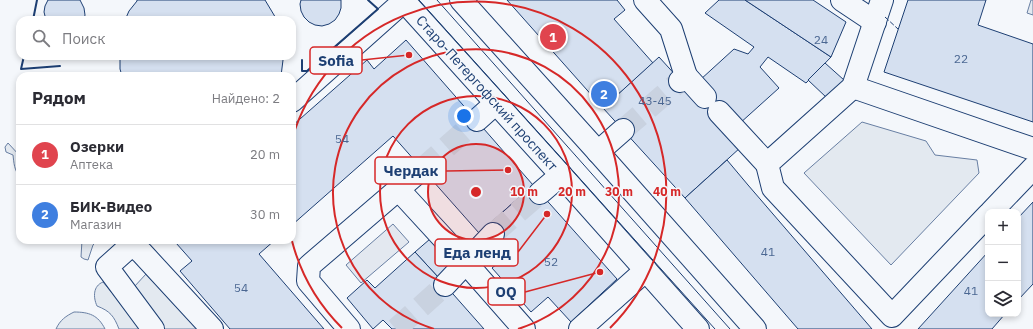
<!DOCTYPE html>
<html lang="ru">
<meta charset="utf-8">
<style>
:root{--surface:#fff;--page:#f2f2f3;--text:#2b2b33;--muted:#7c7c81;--line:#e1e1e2;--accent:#c62828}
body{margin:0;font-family:"IBM Plex Sans",sans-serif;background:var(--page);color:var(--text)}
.controls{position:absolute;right:12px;bottom:12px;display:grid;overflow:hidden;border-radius:8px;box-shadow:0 2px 6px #0003}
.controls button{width:36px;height:36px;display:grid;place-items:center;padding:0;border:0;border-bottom:1px solid var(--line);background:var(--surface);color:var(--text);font:20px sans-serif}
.you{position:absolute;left:464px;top:116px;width:14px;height:14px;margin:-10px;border:3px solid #fff;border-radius:50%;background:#1a73e8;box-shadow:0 0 0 6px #1a73e833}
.badge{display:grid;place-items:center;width:26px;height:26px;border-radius:50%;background:var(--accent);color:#fff;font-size:13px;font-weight:700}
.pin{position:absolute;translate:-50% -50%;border:2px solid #fff;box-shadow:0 1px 4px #0006}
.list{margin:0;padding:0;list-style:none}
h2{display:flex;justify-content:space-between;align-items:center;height:52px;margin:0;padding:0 16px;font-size:17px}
h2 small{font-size:13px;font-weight:400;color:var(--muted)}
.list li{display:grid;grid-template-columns:26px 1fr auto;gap:12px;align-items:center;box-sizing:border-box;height:60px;padding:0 16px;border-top:1px solid var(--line)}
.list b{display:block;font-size:15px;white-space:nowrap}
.list p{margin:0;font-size:13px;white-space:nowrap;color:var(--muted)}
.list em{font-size:13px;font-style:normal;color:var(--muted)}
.icon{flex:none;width:22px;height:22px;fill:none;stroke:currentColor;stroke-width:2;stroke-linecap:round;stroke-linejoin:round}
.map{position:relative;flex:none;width:1033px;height:329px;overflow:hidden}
.search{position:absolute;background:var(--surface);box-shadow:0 2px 6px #0003;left:16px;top:16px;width:280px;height:44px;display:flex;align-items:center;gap:10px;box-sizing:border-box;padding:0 14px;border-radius:12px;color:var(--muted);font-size:15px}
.panel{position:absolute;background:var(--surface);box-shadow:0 2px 6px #0003;left:16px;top:72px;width:280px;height:172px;border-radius:12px}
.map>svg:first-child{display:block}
.green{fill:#e3e9f0;stroke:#687fa3}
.parking{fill:#e3e8f0;stroke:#687fa3}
.building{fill:#d5e0f0;stroke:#1d3f73}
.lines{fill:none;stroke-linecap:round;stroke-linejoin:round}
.minor-tunnel{stroke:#c9d2e0;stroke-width:22;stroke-dasharray:22 11;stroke-linecap:butt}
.minor-casing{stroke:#1d3f73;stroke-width:24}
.major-casing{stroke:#1d3f73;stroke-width:24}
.minor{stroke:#f4f7fb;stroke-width:22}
.major{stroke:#f4f7fb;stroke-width:22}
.tram{stroke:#1d3f73;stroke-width:1}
.fence{stroke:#1d3f73;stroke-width:1;stroke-dasharray:5 2;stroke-linecap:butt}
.wall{stroke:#1d3f73;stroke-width:2}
.ring{fill:none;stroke:#d62828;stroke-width:2}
.labels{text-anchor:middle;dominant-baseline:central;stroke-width:3;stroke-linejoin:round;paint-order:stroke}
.number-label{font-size:12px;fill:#4b6792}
.street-label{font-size:14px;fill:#1d3f73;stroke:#f4f7fb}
.centre{fill:#d62828;stroke:#f4f7fb;stroke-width:2}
.ring-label{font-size:12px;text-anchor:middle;font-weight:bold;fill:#d62828;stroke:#f4f7fb;stroke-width:3;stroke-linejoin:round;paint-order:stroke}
.leader{fill:none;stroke:#d62828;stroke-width:1.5}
.callout-dot{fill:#d62828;stroke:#f4f7fb;stroke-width:1.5}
.callout{fill:#f4f7fb;stroke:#d62828;stroke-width:1.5}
.callout-label{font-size:15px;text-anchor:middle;font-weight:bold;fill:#1d3f73}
</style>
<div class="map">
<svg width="1033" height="329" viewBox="0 0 1033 329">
<rect width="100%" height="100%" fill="#f4f7fb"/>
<g class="green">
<path d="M1031 0H1033V15L1027 13Z"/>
<path d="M862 122 926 141 935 155 977 160 979 173 891 265 804 173Z"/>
<path d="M8 143 20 156V177C14 170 14 163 13 155L6 152 5 147Z"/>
<path d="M82 240H98L93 245 88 260 84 259 81 257Z"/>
<path d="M146 274 197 329H163L134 287Z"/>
<path d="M103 282 142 329H119C114 316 110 311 97 306 93 297 93 286 103 282Z"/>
<path d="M74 312C89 312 98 315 105 329H56C60 320 66 316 74 312Z"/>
</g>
<path class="parking" d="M393 224 409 242 361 283 346 265Z"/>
<g class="building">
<path d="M48 0H80L84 8 85 15 84 20H46L44 12 45 6Z"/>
<path d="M137 0H265L277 20H125L129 11 137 1Z"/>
<path d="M301 0H341V8L339 14 335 20 329 24 322 26 315 25 309 22 304 17 301 11 300 4Z"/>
<path d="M507 0H617L625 10 614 19 653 63 603 108Z"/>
<path d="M719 0H745L831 57 806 83 768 57 760 67 779 88 739 124 741 147 685 198 603 108 659 57 700 102V80L734 49 748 54 754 47 705 13Z"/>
<path d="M745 0H813L846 22 831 57Z"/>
<path d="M908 0H986L978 25 1033 44V122L884 72Z"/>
<path d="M406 40 533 185 479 233 393 136 292 225V126L367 60 374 69Z"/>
<path d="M120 56H283V60L281 76H122L120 69Z"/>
<path d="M825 63 844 80 827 98 808 80Z"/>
<path d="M727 160 748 185 872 329H798L685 198Z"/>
<path d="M533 185 617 279 571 322 548 297 531 312 492 268 510 253 486 227Z"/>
<path d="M1033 202V284L1018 300V218Z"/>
<path d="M430 239 452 264 438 277 415 252Z"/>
<path d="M179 240H275L259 254 324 329H230L180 271 192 261 176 243Z"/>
<path d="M415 252 438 277 484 329H392L383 320 373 329 347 298 367 280 375 288Z"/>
<path d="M988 252V314H1005L992 329H918Z"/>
</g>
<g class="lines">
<g class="minor-tunnel">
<path d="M623 130 680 81"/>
<path d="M422 169 477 120"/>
<path d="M493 234 540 193"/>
<path d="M396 329 445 285"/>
</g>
<defs>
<g id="minor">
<path d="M461 0 598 152 755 329"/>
<path d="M645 0 671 29 686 76"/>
<path d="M842 0 875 22"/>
<path d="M882 0 853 87 767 164 773 188 892 316 988 215"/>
<path d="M680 81 686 76 705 97"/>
<path d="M853 87 1033 149"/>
<path d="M292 101 404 1"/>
<path d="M719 112 767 164"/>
<path d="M477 120 496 103"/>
<path d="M598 152 623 130"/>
<path d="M398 189 466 263 524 329"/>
<path d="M540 193 561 175"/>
<path d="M991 212 1033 168"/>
<path d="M137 240 107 267 153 329"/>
<path d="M132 244 142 253 212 329"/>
<path d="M445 285 493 234"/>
<path d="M349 329 308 281 309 266 422 169"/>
<path d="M580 329 646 270"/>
</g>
<path id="major" d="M403 0 561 175 698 329"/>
</defs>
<use href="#minor" class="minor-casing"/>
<use href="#major" class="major-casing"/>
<use href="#minor" class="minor"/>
<use href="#major" class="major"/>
<g class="tram">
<path d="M419 0 715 329"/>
<path d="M437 0 730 329"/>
</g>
<path class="fence" d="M885 17 898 29"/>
<g class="wall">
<path d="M33 20 37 0"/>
<path d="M24 56 21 69 60 66"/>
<path d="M302 60V71H307L378 9 368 0"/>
</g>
</g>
<circle cx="476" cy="192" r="48" fill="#d62828" fill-opacity=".12"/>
<g class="ring">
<circle cx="476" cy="192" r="48"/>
<circle cx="476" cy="192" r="96"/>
<path d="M434 329A143 143 0 1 1 518 329"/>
<path d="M342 328A191 191 0 0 1 292 241M292 139A191 191 0 1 1 610 328"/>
</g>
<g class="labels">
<g class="number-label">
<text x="821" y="39">24</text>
<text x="961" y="58">22</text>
<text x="655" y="100">43-45</text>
<text x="342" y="138">54</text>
<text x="768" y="251">41</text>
<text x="551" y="261">52</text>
<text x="241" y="287">54</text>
<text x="971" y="290">41</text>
</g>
<g class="street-label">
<text transform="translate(487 93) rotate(48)">Старо-Петергофский проспект</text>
</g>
</g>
<circle cx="476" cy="192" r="6" class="centre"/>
<g class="ring-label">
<text x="524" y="196">10 m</text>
<text x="572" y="196">20 m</text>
<text x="619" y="196">30 m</text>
<text x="667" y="196">40 m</text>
</g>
<path class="leader" d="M409 55L362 60M508 170L446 171M547 214L518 252M600 272L525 292"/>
<g class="callout-dot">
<circle cx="409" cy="55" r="4"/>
<circle cx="508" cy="170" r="4"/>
<circle cx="547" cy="214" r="4"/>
<circle cx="600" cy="272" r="4"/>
</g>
<g class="callout">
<rect x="310" y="47" width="52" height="27" rx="4"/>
<rect x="375" y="157" width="71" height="27" rx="4"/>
<rect x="435" y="239" width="83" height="27" rx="4"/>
<rect x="488" y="278" width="37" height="27" rx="4"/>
</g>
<g class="callout-label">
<text x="336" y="66">Sofia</text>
<text x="411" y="176">Чердак</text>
<text x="477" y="258">Еда ленд</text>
<text x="506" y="297">OQ</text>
</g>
</svg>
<div class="controls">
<button>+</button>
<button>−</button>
<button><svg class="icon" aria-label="layers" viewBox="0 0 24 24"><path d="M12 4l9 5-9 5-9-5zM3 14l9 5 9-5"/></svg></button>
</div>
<div class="you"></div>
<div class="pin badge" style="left:553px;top:37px;background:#e0444e">1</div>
<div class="pin badge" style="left:604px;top:94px;background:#3f7fe0">2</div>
<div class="search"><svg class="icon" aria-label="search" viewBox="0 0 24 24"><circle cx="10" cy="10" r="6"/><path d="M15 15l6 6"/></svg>Поиск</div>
<section class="panel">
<h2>Рядом<small>Найдено: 2</small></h2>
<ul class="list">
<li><span class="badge" style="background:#e0444e">1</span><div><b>Озерки</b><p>Аптека</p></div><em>20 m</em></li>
<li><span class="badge" style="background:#3f7fe0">2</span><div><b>БИК-Видео</b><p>Магазин</p></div><em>30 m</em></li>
</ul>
</section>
</div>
